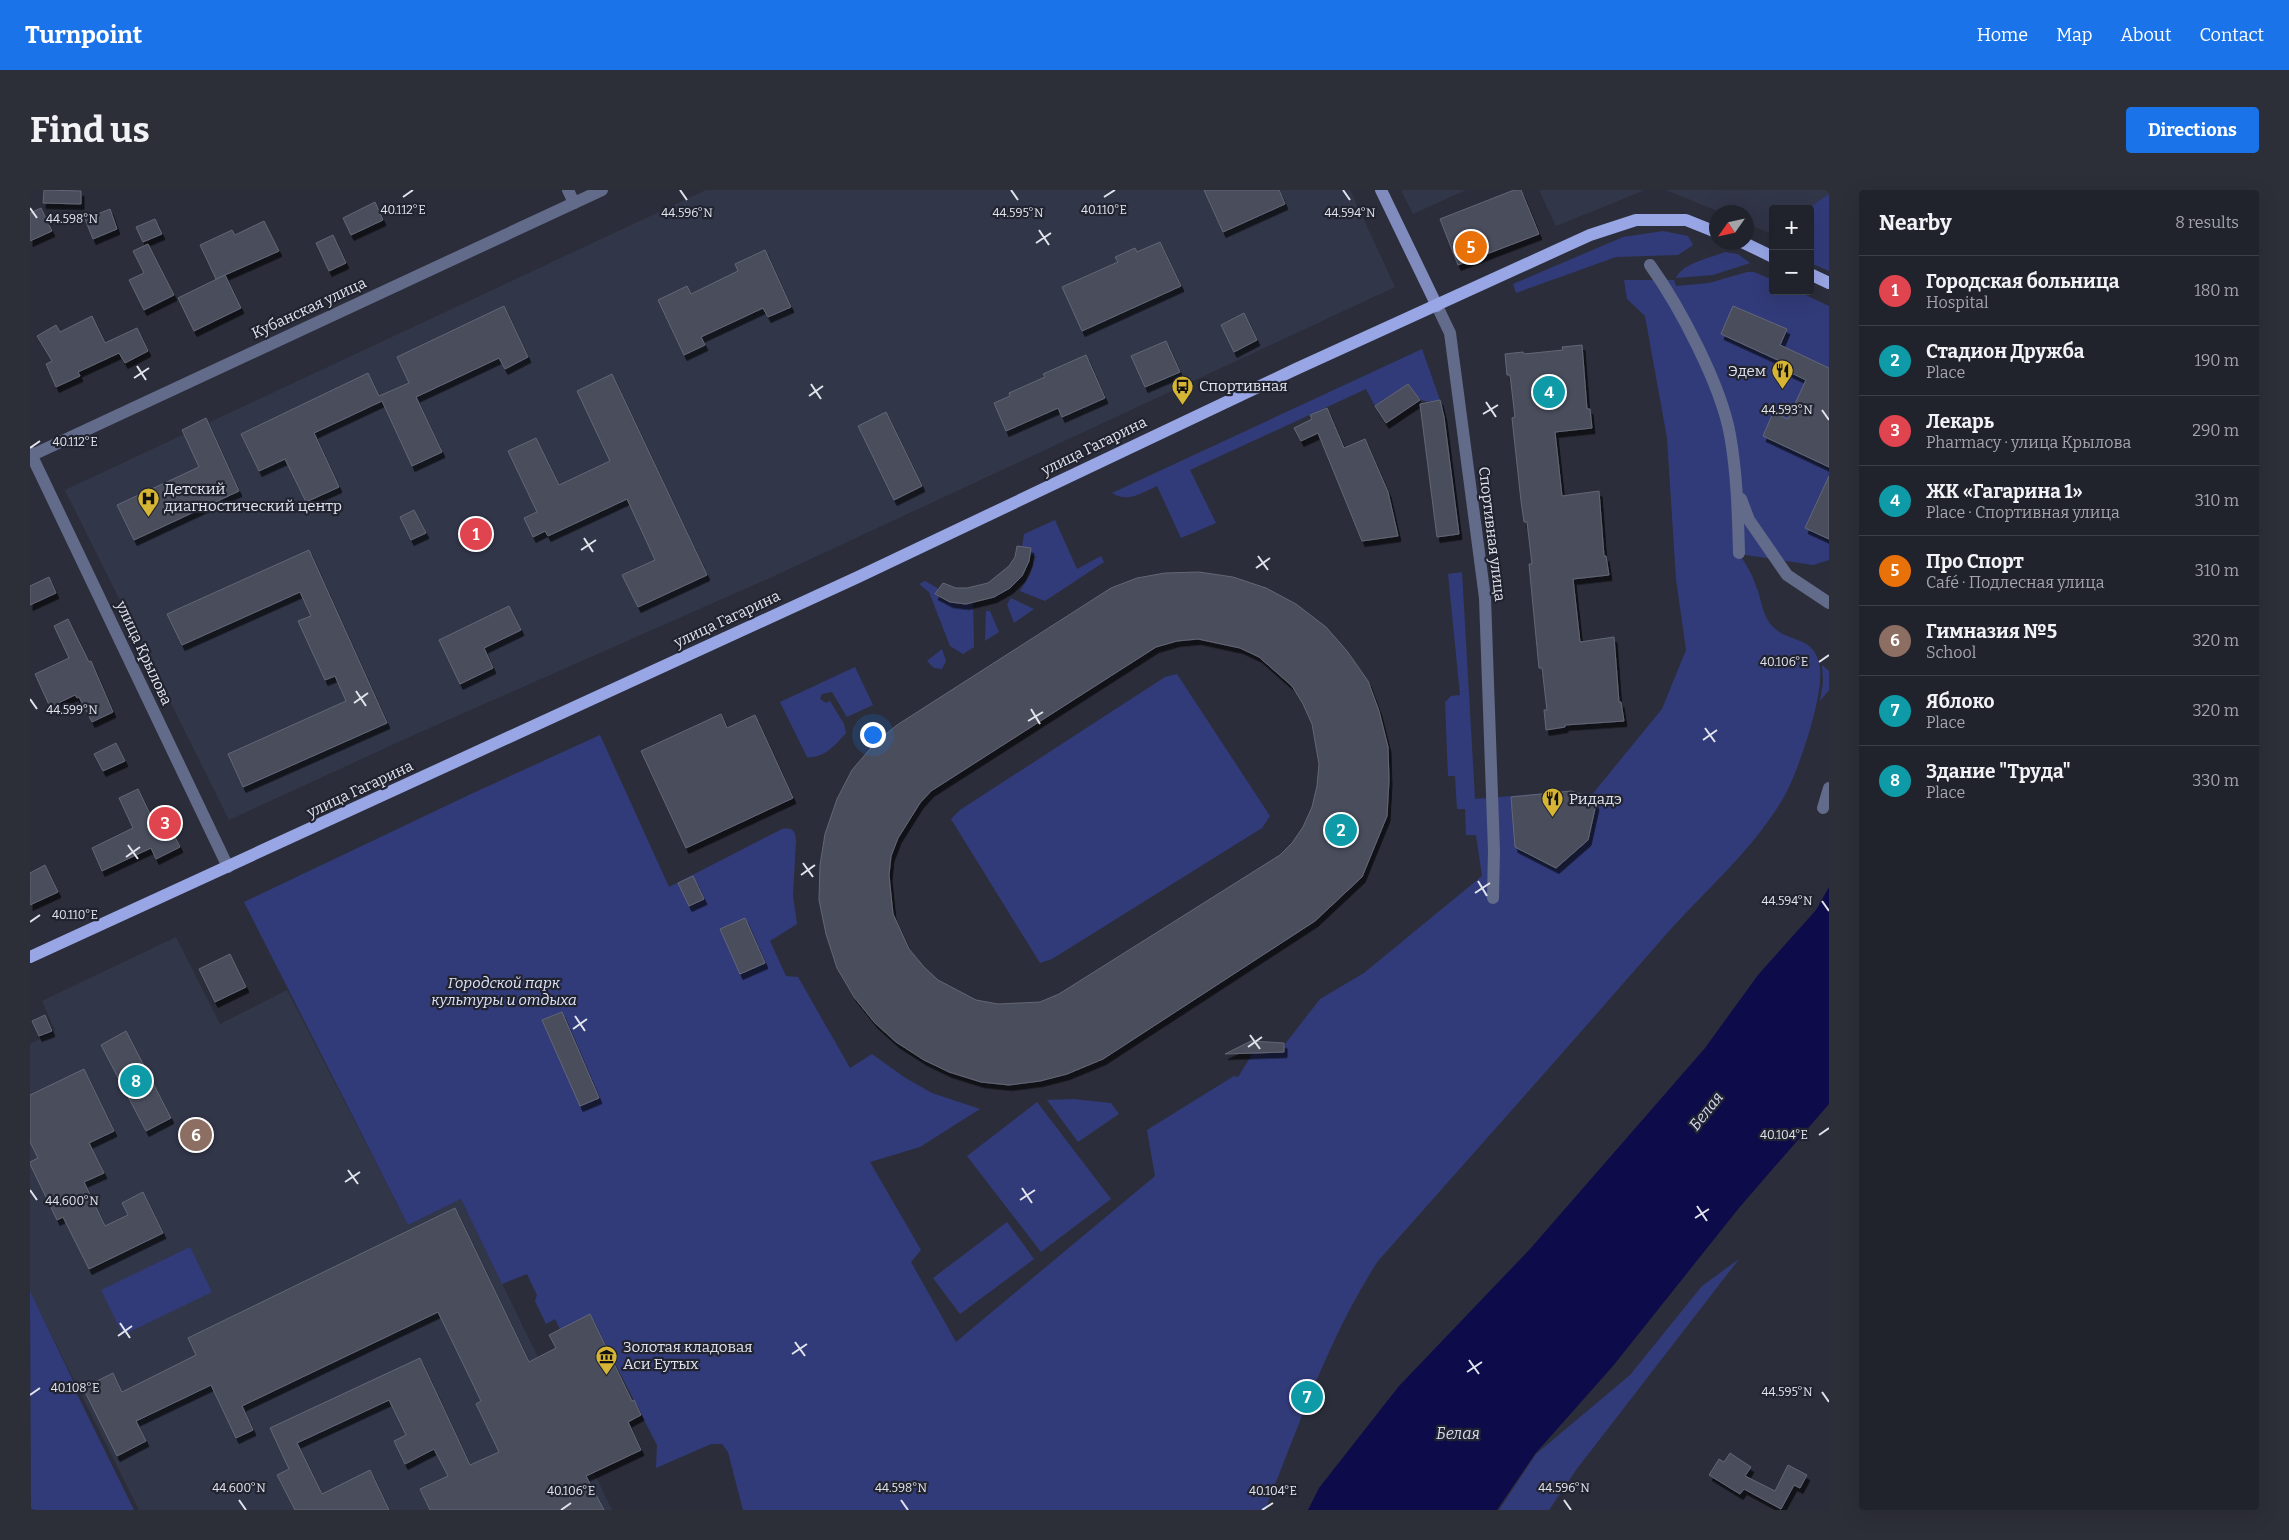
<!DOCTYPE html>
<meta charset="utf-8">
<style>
:root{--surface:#20222c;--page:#2d2f38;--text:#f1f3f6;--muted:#a2a4a9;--line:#3d3f48;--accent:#1a73e8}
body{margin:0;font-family:Bitter,serif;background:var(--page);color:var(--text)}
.controls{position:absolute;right:15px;top:15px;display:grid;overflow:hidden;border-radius:5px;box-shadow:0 5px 20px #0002}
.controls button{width:45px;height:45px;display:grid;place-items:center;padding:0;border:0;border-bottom:1px solid var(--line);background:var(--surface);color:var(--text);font:25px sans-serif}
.compass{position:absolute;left:1679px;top:15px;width:45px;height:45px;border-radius:50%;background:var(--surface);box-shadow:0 5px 20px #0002;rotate:236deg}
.you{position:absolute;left:842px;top:544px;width:18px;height:18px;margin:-12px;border:4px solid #fff;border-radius:50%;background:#1a73e8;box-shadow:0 0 0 8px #1a73e833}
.badge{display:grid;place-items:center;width:32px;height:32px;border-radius:50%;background:var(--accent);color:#fff;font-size:16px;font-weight:700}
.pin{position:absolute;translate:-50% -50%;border:2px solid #fff;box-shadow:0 1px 5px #0006}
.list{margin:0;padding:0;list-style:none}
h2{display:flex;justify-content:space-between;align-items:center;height:65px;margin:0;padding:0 20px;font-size:21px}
h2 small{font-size:16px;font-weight:400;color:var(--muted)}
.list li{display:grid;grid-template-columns:32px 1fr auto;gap:15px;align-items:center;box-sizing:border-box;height:70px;padding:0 20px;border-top:1px solid var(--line)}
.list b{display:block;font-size:19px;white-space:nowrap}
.list p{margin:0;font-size:16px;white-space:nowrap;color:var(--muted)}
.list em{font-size:16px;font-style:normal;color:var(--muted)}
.map{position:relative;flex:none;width:1799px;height:1320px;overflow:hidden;border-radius:5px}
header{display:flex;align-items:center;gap:30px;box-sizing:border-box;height:70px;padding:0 25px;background:var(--accent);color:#fff}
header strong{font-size:24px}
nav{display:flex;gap:28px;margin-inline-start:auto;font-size:18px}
.intro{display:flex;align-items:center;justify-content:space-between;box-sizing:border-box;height:120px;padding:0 30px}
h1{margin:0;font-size:35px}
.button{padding:12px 22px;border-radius:5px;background:var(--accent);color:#fff;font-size:18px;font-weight:700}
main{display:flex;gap:30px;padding:0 30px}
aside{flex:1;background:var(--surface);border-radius:5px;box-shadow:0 5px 20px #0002}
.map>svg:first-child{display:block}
.built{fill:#323649}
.green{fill:#323b79}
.water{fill:#0e0b4b}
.building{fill:#4a4e5b;stroke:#636675;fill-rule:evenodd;filter:url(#shadow)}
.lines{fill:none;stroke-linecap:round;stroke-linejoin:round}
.street{stroke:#636b8a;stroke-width:12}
.secondary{stroke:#818cbe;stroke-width:12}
.primary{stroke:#98a6e6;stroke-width:12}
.ticks{fill:none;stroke:#e2e4ec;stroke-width:2}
.labels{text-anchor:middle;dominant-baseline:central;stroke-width:4.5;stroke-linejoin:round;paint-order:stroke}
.street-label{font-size:15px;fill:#e2e4ec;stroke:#212430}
.poi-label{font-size:15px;fill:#e2e4ec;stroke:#212430;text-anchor:start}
.park-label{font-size:15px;font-style:italic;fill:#dee3f7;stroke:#212430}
.water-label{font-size:16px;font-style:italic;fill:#d4d9ed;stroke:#212430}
.ticks-label{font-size:12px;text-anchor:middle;fill:#e2e4ec;stroke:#212430;stroke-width:4.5;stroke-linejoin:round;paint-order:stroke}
</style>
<header>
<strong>Turnpoint</strong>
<nav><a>Home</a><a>Map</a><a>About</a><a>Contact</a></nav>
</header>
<div class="intro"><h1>Find us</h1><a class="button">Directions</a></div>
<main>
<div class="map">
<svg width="1799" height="1320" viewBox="0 0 1799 1320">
<defs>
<filter id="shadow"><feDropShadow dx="3" dy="5.5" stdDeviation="0" flood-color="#0009"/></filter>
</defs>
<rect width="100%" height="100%" fill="#2b2e3a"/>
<g class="built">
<path d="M676 0H1320L1365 97 742 387 377 548 199 630 35 300Z"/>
<path d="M1371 0H1436L1383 24Z"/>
<path d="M1509 0H1615L1526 36Z"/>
<path d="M1636 0H1799V4L1777 19H1743V41L1740 43 1717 34 1716 22H1690Z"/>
<path d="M146 747 190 834 257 800 378 1035 431 1009 582 1320H109L0 1102V854L25 841 12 811Z"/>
</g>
<g class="green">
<path d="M1799 4V81L1780 73V19H1777Z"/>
<path d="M1633 41 1658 46 1663 55 1648 65 1586 67 1486 103 1483 94 1593 47Z"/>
<path d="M1695 62 1708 64 1720 73 1683 85 1646 88C1653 73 1680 68 1695 62Z"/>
<path d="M1717 82H1724L1743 90V101H1767L1799 116V370L1783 375 1709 364C1716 374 1722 384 1726 396 1732 410 1732 426 1743 437 1762 455 1786 445 1790 479 1793 508 1769 579 1755 605 1724 660 1673 702 1632 749 1538 857 1443 964 1348 1071 1298 1148 1269 1236 1235 1320H713L698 1262 692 1254H681L626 1278 627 1255 560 1125 530 1139 525 1129 516 1134 505 1111 507 1105 497 1084 472 1094 431 1009 378 1035 214 712 441 604 570 545 639 697 752 639C762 637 766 641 766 651L763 705 767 734 740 751 756 786 768 787 820 878 842 864 874 887 902 903 950 919 890 957 840 972 891 1060 881 1072 926 1152 1125 986 1117 940 1204 886 1208 887 1223 863 1251 862 1252 858 1290 809 1334 783 1452 686 1446 645H1436L1435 619H1427L1425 586H1418L1415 512 1421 506 1430 505 1418 384 1432 382 1445 609 1541 601 1560 607 1632 519 1656 460 1646 389 1637 248 1615 126 1597 109 1594 90H1644L1646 96 1679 93Z"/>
<path d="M1392 159 1410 210C1390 214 1390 210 1378 194L1345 216 1336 199 1160 280 1186 333 1151 348 1127 296C1111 303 1098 313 1082 303Z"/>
<path d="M1025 330 1047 379 1071 366 1074 372 1015 411 990 401 1000 385 1006 366 1000 365 992 357 994 344Z"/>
<path d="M895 391 909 399 905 405 920 412 943 413 944 457 933 464 920 456 899 402 889 394Z"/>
<path d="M981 408 1004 419 984 433 977 414Z"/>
<path d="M956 421H960L969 442 955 451Z"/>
<path d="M912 459 916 471 912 479 904 478 897 471Z"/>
<path d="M1792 475 1799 481V500L1790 511 1793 493Z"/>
<path d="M825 477 843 515 817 527 802 502 792 504 790 509 796 513 800 511 814 534 816 543C806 554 794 569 777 567L750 512Z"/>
<path d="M1147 484 1240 626 1232 638 1022 769 1010 773 921 629 930 620 1135 487Z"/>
<path d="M1043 909 1081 913 1089 924 1048 952 1017 910Z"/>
<path d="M1007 912 1081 1009 1011 1062 937 966Z"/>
<path d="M977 1032 1004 1069 930 1124 903 1088Z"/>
<path d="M160 1057 182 1102 93 1145 71 1100Z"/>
<path d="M1709 1069 1546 1280 1519 1320H1469L1506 1264 1600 1185 1672 1096Z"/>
<path d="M0 1101 46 1197 45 1200 104 1320H1Z"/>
</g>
<path class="water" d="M1799 697V914L1709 1018 1583 1176 1505 1264 1467 1320H1278L1289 1298 1369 1196 1500 1059 1675 858 1728 785 1786 720Z"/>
<g class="building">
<path d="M14 0 51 1V14L13 13Z"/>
<path d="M1174 0H1249L1255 14 1193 42Z"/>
<path d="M1484 0H1491L1509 44 1428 75 1410 29Z"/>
<path d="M345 12 353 30 321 45 313 28Z"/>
<path d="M11 18 22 41 0 51V23Z"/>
<path d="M80 19 87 39 63 49 55 29Z"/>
<path d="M125 29 132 44 113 52 106 37Z"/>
<path d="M234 31 249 61 186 89 170 55 202 40 205 45Z"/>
<path d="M303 45 316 73 299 81 286 53Z"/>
<path d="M1130 52 1151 96 1052 141 1032 97 1088 72 1085 67 1105 58 1107 62Z"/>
<path d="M118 54 144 105 114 120 99 90 114 83 103 61Z"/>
<path d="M735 60 761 117 738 127 733 118 671 147 675 155 654 165 628 110 657 96 661 104 708 81 705 74Z"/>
<path d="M195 85 211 118 164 141 148 108Z"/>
<path d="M474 116 498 167 475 179 469 168 386 207 412 262 382 276 352 211 284 243 309 297 276 312 255 269 229 281 211 244 338 183 349 206 379 193 367 167Z"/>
<path d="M1703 116 1757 139 1750 155 1799 178V277L1733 246 1743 223 1758 229 1776 190 1749 177 1752 172 1691 144Z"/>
<path d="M1214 123 1227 150 1204 162 1191 135Z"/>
<path d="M62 126 75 153 107 138 118 161 95 173 89 163 48 182 50 186 26 197 16 174 22 171 7 146 26 135 30 142Z"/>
<path d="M1136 151 1150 182 1115 197 1101 166Z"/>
<path d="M1552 155 1557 219H1560L1562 238 1525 242 1532 306 1569 301 1574 366H1576L1579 385 1543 389 1550 452 1584 447 1589 512H1591L1594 531 1535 535V537L1516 540 1514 520H1517L1512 478H1509L1499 374H1502L1497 332H1494L1491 311 1482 228 1485 227 1480 185H1477L1475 164 1493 162 1494 164 1533 160 1532 157Z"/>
<path d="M1056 165 1075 208 1032 227 1028 218 976 241 964 213 980 206 979 203 1015 187 1013 184Z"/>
<path d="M582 184 677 385 608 417 592 385 625 370 597 309 518 346 515 341 503 347 494 328 507 322 478 261 506 248 529 295 580 271 547 201Z"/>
<path d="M1378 194 1390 210 1356 233 1345 216Z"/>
<path d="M1410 210 1414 227 1429 344 1407 347 1390 214Z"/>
<path d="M1297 218 1314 258 1335 249 1358 302 1368 346 1332 351 1288 243 1271 251 1264 238 1282 229 1280 225Z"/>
<path d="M856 222 892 296 864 310 828 236Z"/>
<path d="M176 228 209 301 104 350 87 315 169 277 152 240Z"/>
<path d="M1799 286V349L1775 338Z"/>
<path d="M384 320 396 343 381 350 370 327Z"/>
<path d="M987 356 1001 358 999 371 992 386 980 398 964 407 936 414 920 412 905 404 913 393 926 398H937L958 393 979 376 985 367Z"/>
<path d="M279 360 357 533 213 597 198 564 316 511 305 486 295 490 268 431 281 426 270 402 152 455 137 424Z"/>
<path d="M1169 382 1203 387 1236 398 1266 414 1296 437 1317 461 1338 491 1349 521 1358 557 1359 590 1357 626 1332 687 1285 731 1073 869 1037 884 1010 891 979 895 951 892 919 882 894 870 866 852 845 833 824 807 807 778 796 744 789 710 790 675 795 644 807 609 822 580 846 552 867 535 1081 398 1107 388 1135 383ZM1168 449 1210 458 1229 467 1262 496 1273 514 1282 534 1289 574 1287 596 1282 617 1273 637 1262 653 1250 665 1029 804 1010 812 968 814 946 810 908 790 894 777 879 759 863 724 861 705 859 685 861 666 868 648 890 613 901 601 1126 457 1147 451Z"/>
<path d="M19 387 26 403 0 415V396Z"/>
<path d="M479 416 491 440 454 458 463 478 430 494 409 450Z"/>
<path d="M38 429 59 472 61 471 83 522 62 532 49 507 47 508 45 505 20 517 5 484 39 468 24 436Z"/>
<path d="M691 524 697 538 725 525 763 608 656 658 611 561Z"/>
<path d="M86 553 95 571 73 581 64 564Z"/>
<path d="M108 599 122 628 133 622 150 657 126 669 121 658 72 681 62 658 103 638 89 608Z"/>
<path d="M1541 601 1560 607 1566 614 1558 650 1526 678 1485 657 1481 607Z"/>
<path d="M15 675 28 702 0 715V683Z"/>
<path d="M663 686 674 709 659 716 648 693Z"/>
<path d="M715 728 735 773 710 784 690 739Z"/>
<path d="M200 764 216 797 185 812 169 779Z"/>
<path d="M532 822 569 908 550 916 512 830Z"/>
<path d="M15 825 22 841 9 846 2 831Z"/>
<path d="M96 841 141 928 116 941 71 855Z"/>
<path d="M1221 851 1254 853V862L1195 864Z"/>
<path d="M54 879 84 941 59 953 74 983 54 992 75 1036 98 1025 92 1013 113 1002 133 1043 59 1079 33 1027 27 1030 0 974V972L8 968 0 952V905Z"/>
<path d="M425 1018 499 1172 526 1158 519 1145 560 1124 602 1211 604 1210 611 1225 598 1232 611 1260 556 1286 574 1320H400L390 1299 418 1286 404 1259 375 1274 364 1251 376 1245 359 1210 267 1253 292 1304 340 1280 359 1320H265L247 1285 259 1279 240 1238 390 1168 440 1275 469 1262 446 1214 451 1211 408 1122 212 1216 223 1240 206 1248 181 1195 106 1231 116 1251 87 1266 53 1198 83 1183 92 1202 166 1165 158 1148Z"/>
<path d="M1700 1263 1721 1277 1715 1286 1745 1301 1758 1275 1777 1285 1770 1298 1764 1295 1751 1319 1714 1299 1710 1304 1679 1285 1689 1269 1694 1272Z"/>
</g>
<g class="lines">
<g class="street">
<path d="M538 0 544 13"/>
<path d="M1620 75C1650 117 1691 195 1700 245 1707 284 1708 324 1709 363"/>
<path d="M1407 116 1420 143 1455 408 1464 661 1463 708"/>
<path d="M0 262 198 677"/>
<path d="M0 266 572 0"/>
<path d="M1711 309 1719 330 1757 385 1799 413"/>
<path d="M1793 618 1799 598"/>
</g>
<path class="secondary" d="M1351 0 1407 116"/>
<g class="primary">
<path d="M1712 52 1743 67"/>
<path d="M1780 84 1799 93"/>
<path d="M0 767 828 387 1266 179 1560 45 1606 30H1656L1686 42"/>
</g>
</g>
<path class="ticks" d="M650 0 657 10M981 0 988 10M1313 0 1320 10M373 7 383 0M1074 7 1085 0M0 18 7 28M1009 40 1019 55M1006 53 1021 43M107 176 116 190M104 188 119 178M781 194 791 209M779 206 793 196M1456 212 1466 227M1792 220 1799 230M1453 224 1468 215M0 258 10 251M554 348 563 362M551 360 566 350M1228 366 1238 380M1226 378 1240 368M1789 472 1799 465M326 501 336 516M0 509 7 519M324 513 338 503M1001 519 1010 534M998 531 1013 522M1675 538 1685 552M1673 550 1687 540M98 655 108 669M96 667 110 657M773 673 783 687M771 685 785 675M1448 691 1457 706M1445 703 1460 693M1792 711 1799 721M0 732 10 725M545 826 555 841M543 839 557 829M1220 845 1230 859M1218 857 1232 847M1789 945 1799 938M318 980 328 994M315 992 330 982M992 998 1002 1013M0 1000 7 1010M990 1010 1005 1000M1667 1016 1677 1031M1665 1028 1679 1019M90 1133 100 1148M88 1146 102 1136M765 1152 775 1166M762 1164 777 1154M1439 1170 1449 1184M1437 1182 1452 1172M1792 1202 1799 1212M0 1205 10 1198M209 1310 216 1320M871 1310 878 1320M1534 1310 1541 1320M531 1320 541 1313M1232 1320 1243 1313"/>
<defs>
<symbol id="restaurant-pin" viewBox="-11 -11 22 30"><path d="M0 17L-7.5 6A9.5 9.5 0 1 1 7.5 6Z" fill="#d6b534" stroke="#212430"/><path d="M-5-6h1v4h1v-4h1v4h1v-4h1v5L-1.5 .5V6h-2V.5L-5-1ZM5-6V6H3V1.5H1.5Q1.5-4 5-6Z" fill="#111"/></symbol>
<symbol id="bus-pin" viewBox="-11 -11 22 30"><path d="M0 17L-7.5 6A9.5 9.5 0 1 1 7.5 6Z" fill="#d6b534" stroke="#212430"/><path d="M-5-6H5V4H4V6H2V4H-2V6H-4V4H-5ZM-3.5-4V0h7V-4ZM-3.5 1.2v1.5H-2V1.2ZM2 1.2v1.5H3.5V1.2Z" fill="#111"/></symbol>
<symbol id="hospital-pin" viewBox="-11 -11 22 30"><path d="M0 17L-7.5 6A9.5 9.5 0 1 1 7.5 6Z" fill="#d6b534" stroke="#212430"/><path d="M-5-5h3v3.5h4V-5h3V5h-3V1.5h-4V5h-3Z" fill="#111"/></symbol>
<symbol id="museum-pin" viewBox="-11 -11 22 30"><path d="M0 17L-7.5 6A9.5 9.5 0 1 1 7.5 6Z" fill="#d6b534" stroke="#212430"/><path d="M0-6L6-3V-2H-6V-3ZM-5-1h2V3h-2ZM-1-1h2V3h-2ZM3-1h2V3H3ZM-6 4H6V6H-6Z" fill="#111"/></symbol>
</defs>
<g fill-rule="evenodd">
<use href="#restaurant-pin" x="1740" y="168" width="25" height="34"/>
<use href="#bus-pin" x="1140" y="184" width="25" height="34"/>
<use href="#hospital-pin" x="106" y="296" width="25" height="34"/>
<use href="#restaurant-pin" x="1510" y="596" width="25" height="34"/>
<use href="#museum-pin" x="564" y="1154" width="25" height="34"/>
</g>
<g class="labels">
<g class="street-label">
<text transform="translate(279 118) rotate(-25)">Кубанская улица</text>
<text transform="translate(1064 256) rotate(-26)">улица Гагарина</text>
<text transform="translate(1462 344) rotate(83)">Спортивная улица</text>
<text transform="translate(697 429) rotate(-25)">улица Гагарина</text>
<text transform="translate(114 463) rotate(65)">улица Крылова</text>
<text transform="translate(330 599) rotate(-25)">улица Гагарина</text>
</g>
<g class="poi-label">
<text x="1736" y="181" text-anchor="end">Эдем</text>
<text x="1169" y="196">Спортивная</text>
<text x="134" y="299">Детский<tspan x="134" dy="17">диагностический центр</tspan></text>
<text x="1539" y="609">Ридадэ</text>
<text x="593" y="1157">Золотая кладовая<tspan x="593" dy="17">Аси Еутых</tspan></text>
</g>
<g class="park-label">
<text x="474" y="793">Городской парк<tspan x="474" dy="17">культуры и отдыха</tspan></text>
</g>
<g class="water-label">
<text transform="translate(1676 921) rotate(-52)">Белая</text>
<text x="1428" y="1243">Белая</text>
</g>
</g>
<g class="ticks-label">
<text x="373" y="24">40.112°E</text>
<text x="1074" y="24">40.110°E</text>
<text x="657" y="27">44.596°N</text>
<text x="988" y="27">44.595°N</text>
<text x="1320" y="27">44.594°N</text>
<text x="42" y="33">44.598°N</text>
<text x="1757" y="224">44.593°N</text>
<text x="45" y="256">40.112°E</text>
<text x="1754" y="476">40.106°E</text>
<text x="42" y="524">44.599°N</text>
<text x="1757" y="715">44.594°N</text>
<text x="45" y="729">40.110°E</text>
<text x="1754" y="949">40.104°E</text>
<text x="42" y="1015">44.600°N</text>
<text x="45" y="1202">40.108°E</text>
<text x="1757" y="1206">44.595°N</text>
<text x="209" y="1302">44.600°N</text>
<text x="871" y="1302">44.598°N</text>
<text x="1534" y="1302">44.596°N</text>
<text x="541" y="1305">40.106°E</text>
<text x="1243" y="1305">40.104°E</text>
</g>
</svg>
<div class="controls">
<button>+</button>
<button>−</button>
</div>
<svg class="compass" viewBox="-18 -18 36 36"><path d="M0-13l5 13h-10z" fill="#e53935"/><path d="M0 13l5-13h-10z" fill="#a2a4a9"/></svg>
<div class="you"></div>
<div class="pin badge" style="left:446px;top:344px;background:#e0444e">1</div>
<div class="pin badge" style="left:1311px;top:640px;background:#0f9aa8">2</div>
<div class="pin badge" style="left:135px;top:633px;background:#e0444e">3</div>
<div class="pin badge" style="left:1519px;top:202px;background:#0f9aa8">4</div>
<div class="pin badge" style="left:1441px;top:57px;background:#e8710a">5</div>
<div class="pin badge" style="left:166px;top:945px;background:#8d6e63">6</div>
<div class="pin badge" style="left:1277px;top:1207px;background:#0f9aa8">7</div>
<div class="pin badge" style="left:106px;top:891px;background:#0f9aa8">8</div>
</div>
<aside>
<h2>Nearby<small>8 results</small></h2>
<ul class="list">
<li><span class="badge" style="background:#e0444e">1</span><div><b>Городская больница</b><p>Hospital</p></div><em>180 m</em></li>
<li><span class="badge" style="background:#0f9aa8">2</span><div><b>Стадион Дружба</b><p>Place</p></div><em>190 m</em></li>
<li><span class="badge" style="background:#e0444e">3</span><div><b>Лекарь</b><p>Pharmacy · улица Крылова</p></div><em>290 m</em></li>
<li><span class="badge" style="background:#0f9aa8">4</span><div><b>ЖК «Гагарина 1»</b><p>Place · Спортивная улица</p></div><em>310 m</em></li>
<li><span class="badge" style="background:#e8710a">5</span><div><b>Про Спорт</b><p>Café · Подлесная улица</p></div><em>310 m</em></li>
<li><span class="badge" style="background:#8d6e63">6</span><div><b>Гимназия №5</b><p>School</p></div><em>320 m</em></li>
<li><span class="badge" style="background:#0f9aa8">7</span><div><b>Яблоко</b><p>Place</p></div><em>320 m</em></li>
<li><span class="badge" style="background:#0f9aa8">8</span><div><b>Здание &quot;Труда&quot;</b><p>Place</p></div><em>330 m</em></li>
</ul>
</aside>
</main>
